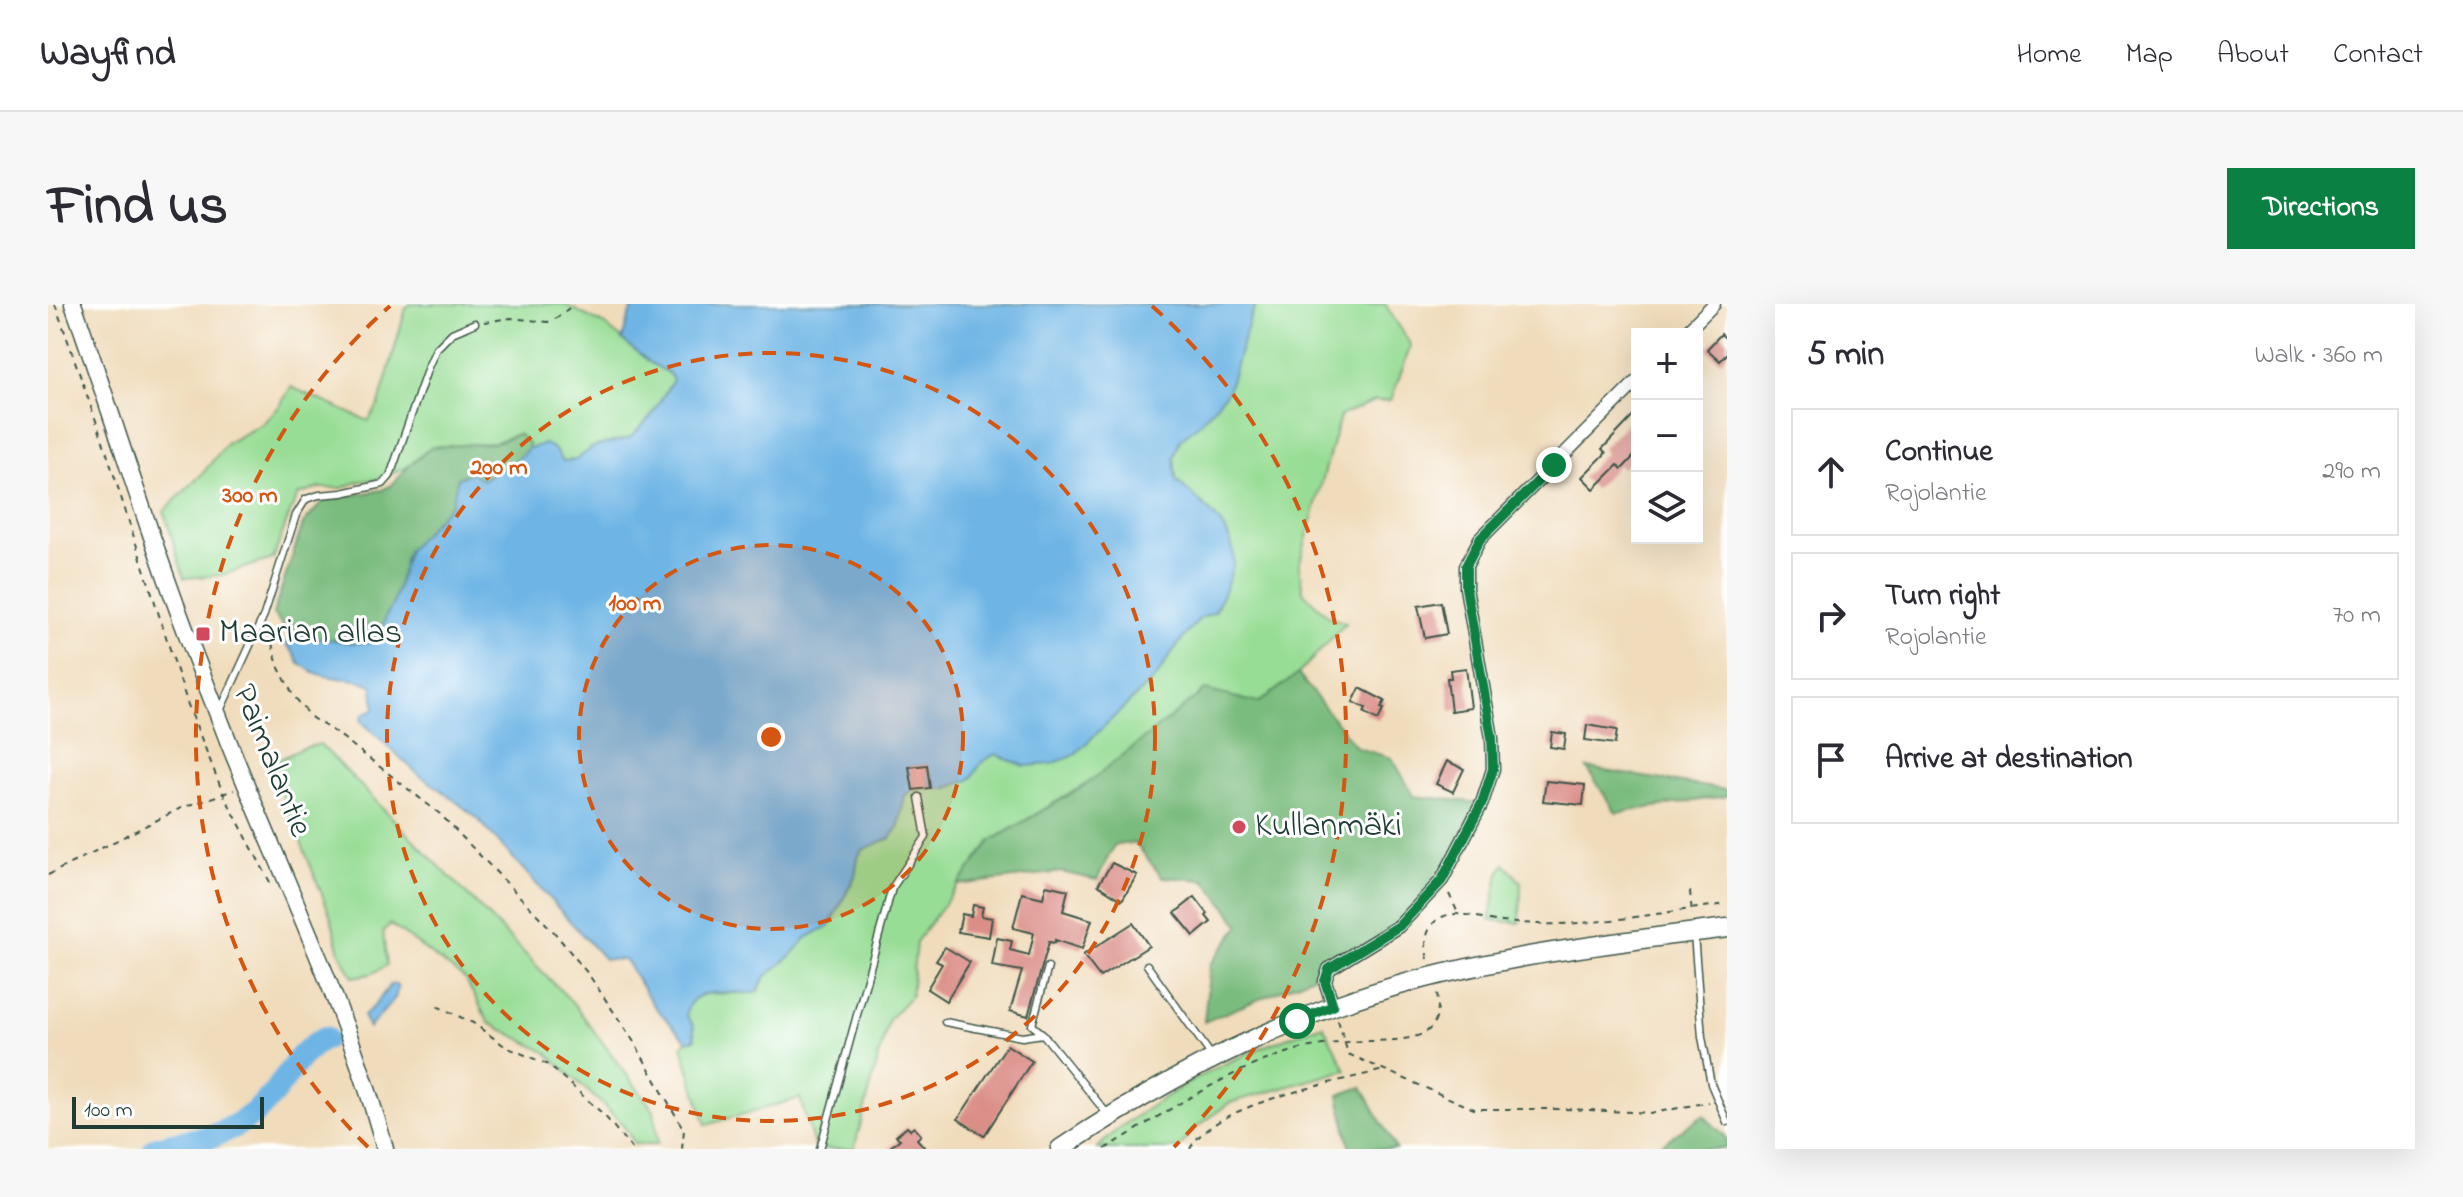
<!DOCTYPE html>
<meta charset="utf-8">
<style>
:root{--surface:#fff;--page:#f7f7f7;--text:#2b2b33;--muted:#7c7c81;--line:#e1e1e2;--accent:#0b8043}
body{margin:0;font-family:"Indie Flower",sans-serif;background:var(--page);color:var(--text)}
.controls{position:absolute;right:24px;top:24px;display:grid;overflow:hidden;border-radius:0px;box-shadow:0 8px 32px #0002}
.controls button{width:72px;height:72px;display:grid;place-items:center;padding:0;border:0;border-bottom:2px solid var(--line);background:var(--surface);color:var(--text);font:40px sans-serif}
.scale{position:absolute;left:24px;bottom:20px;width:192px;box-sizing:border-box;padding-left:8px;border:4px solid #1f3d34;border-top:0;font-size:22px;line-height:28px;white-space:nowrap;color:#1f3d34;-webkit-text-stroke:6px #fff;paint-order:stroke}
.stop{position:absolute;width:24px;height:24px;margin:-18px;border:6px solid #0b8043;border-radius:50%;background:#fff}
.stop.end{background:#0b8043;border-color:#fff;box-shadow:0 2px 8px #0008}
.list{margin:0;padding:0;list-style:none}
h2{display:flex;justify-content:space-between;align-items:center;height:104px;margin:0;padding:0 32px;font-size:34px}
h2 small{font-size:26px;font-weight:400;color:var(--muted)}
.list li{display:grid;grid-template-columns:52px 1fr auto;gap:24px;align-items:center;box-sizing:border-box;height:128px;margin:0 16px 16px;padding:0 16px;border:2px solid var(--line);border-radius:0px}
.list b{display:block;font-size:30px;white-space:nowrap}
.list p{margin:0;font-size:26px;white-space:nowrap;color:var(--muted)}
.list em{font-size:26px;font-style:normal;color:var(--muted)}
.icon{flex:none;width:44px;height:44px;fill:none;stroke:currentColor;stroke-width:2;stroke-linecap:round;stroke-linejoin:round}
.map{position:relative;flex:none;width:1679px;height:845px;overflow:hidden;border-radius:0px}
header{display:flex;align-items:center;gap:48px;box-sizing:border-box;height:112px;padding:0 40px;background:var(--surface);border-bottom:2px solid var(--line)}
header strong{font-size:38px}
nav{display:flex;gap:44px;margin-inline-start:auto;font-size:28px}
.intro{display:flex;align-items:center;justify-content:space-between;box-sizing:border-box;height:192px;padding:0 48px}
h1{margin:0;font-size:56px}
.button{padding:20px 36px;border-radius:0px;background:var(--accent);color:#fff;font-size:28px;font-weight:700}
main{display:flex;gap:48px;padding:0 48px}
aside{flex:1;background:var(--surface);border-radius:0px;box-shadow:0 8px 32px #0002}
.map>svg:first-child{display:block}
.green{fill:#98dd95;stroke:#5c8d64;stroke-width:2}
.forest{fill:#7abc7e;stroke:#4c7c59;stroke-width:2}
.water{fill:#6eb5e5;stroke:#46798c;stroke-width:2}
.lines{fill:none;stroke-linecap:round;stroke-linejoin:round}
.river{stroke:#6eb5e5;stroke-width:24}
.building{fill:#db8d87}
.service-casing{stroke:#3e5548;stroke-width:9}
.minor-casing{stroke:#3e5548;stroke-width:15}
.tertiary-casing{stroke:#3e5548;stroke-width:19}
.secondary-casing{stroke:#3e5548;stroke-width:21}
.path{stroke:#3e5548;stroke-width:2;stroke-dasharray:6 6;stroke-linecap:butt}
.service{stroke:#fff;stroke-width:6}
.minor{stroke:#fff;stroke-width:12}
.tertiary{stroke:#fff;stroke-width:16}
.secondary{stroke:#fff;stroke-width:18}
.route{stroke:#0b8043;stroke-width:10}
.ring{fill:none;stroke:#d45610;stroke-width:4;stroke-dasharray:14 10}
.poi-dot{fill:#d1495b;stroke:#fff;stroke-width:3}
.labels{text-anchor:middle;dominant-baseline:central;stroke-width:6;stroke-linejoin:round;paint-order:stroke}
.poi-label{font-size:34px;fill:#1f3d34;stroke:#fff;text-anchor:start}
.street-label{font-size:34px;fill:#1f3d34;stroke:#fff}
.centre{fill:#d45610;stroke:#fff;stroke-width:4}
.ring-label{font-size:24px;text-anchor:middle;font-weight:bold;fill:#d45610;stroke:#fff;stroke-width:6;stroke-linejoin:round;paint-order:stroke}
</style>
<header>
<strong>Wayfind</strong>
<nav><a>Home</a><a>Map</a><a>About</a><a>Contact</a></nav>
</header>
<div class="intro"><h1>Find us</h1><a class="button">Directions</a></div>
<main>
<div class="map">
<svg width="1679" height="845" viewBox="0 0 1679 845">
<rect width="100%" height="100%" fill="#fff"/>
<filter id="ink" filterUnits="userSpaceOnUse"><feTurbulence type="fractalNoise" baseFrequency=".0125" numOctaves="2"/><feDisplacementMap in="SourceGraphic" scale="16" xChannelSelector="R" yChannelSelector="G"/><feConvolveMatrix kernelMatrix="1 2 1 2 8 2 1 2 1" color-interpolation-filters="sRGB"/></filter>
<filter id="wash" filterUnits="userSpaceOnUse"><feTurbulence type="fractalNoise" baseFrequency=".006" numOctaves="4" result="noise"/><feDisplacementMap in="SourceGraphic" scale="32" xChannelSelector="R" yChannelSelector="G"/><feGaussianBlur stdDeviation="1.8" result="paint"/><feColorMatrix in="noise" values="0 0 0 0 0 0 0 0 0 0 0 0 0 0 0 0 0 1.4 0 .05"/><feComposite in="paint" operator="in"/></filter>
<g filter="url(#wash)">
<rect width="100%" height="100%" fill="#f0dcbb"/>
<g class="green">
<path d="M362 0H516L557 21 604 60 621 69 626 76 602 114 582 134 545 143 528 156 515 157 506 145 497 140 481 144 480 139 469 130 446 139 383 143 360 163 331 175 313 177 294 184H271L250 191 243 206 225 255 174 271 136 274 116 207 155 169 179 139 214 120 231 103 243 83 320 117 331 100 358 4Z"/>
<path d="M1209 0H1337L1363 41 1343 96 1326 97 1292 112 1251 262 1255 288 1281 313 1298 319 1250 370 1210 399 1035 482 943 537 868 638 863 692 841 715 806 845H767L752 794 658 821 634 742 639 737 647 735 645 721 638 711C639 701 643 696 653 690L705 689 710 687 717 673 744 651 758 634 782 621 807 572 810 553 814 545 843 534 850 524 857 491 862 487 882 484 897 485 923 475 934 458 947 450 977 462 1109 372 1124 348 1151 315 1167 308V213L1128 175 1126 154 1132 136 1152 119Z"/>
<path d="M272 440 525 699 606 807 610 840H587L573 818 498 748 441 719 417 675 342 620 335 629 339 661 323 670 305 673 292 649 283 613 235 493 227 458 252 445Z"/>
<path d="M1457 560 1473 578 1472 619 1442 616 1451 569Z"/>
<path d="M1275 721 1298 766 1181 799 1148 824 1130 845H1049C1064 828 1082 816 1102 803 1156 766 1213 741 1275 721Z"/>
</g>
<g class="forest">
<path d="M470 130 480 139 481 144 467 157 433 176 424 169 410 174 404 200 360 246 345 300 338 312 332 333 320 339H304L249 330 243 331 225 310 255 220 276 196 334 186 344 181 360 163 383 143 446 139Z"/>
<path d="M1250 370 1309 444 1344 454 1366 492 1434 499C1421 524 1410 552 1394 575 1346 647 1234 685 1156 718L1162 661 1192 621 1157 576 1114 573 1087 539 1066 541 1049 576 1013 568 910 581 943 537 1036 482 1157 386 1210 399Z"/>
<path d="M1539 464 1679 486V492L1568 509Z"/>
<path d="M1314 783 1348 845H1302L1291 791Z"/>
<path d="M1655 811 1679 834V845H1607Z"/>
</g>
<g class="water">
<path d="M588 0H1209L1203 11 1180 87 1152 119 1132 136 1126 154 1128 176C1150 197 1192 226 1185 261 1182 277 1173 293 1167 308L1151 315 1124 348 1109 372 1025 452 1003 460 977 462 947 450 934 458 923 475 897 485 882 484 879 461 862 463 865 486 857 491 850 524 842 534 814 546 810 553 807 572 782 621 758 634 744 651 717 673 710 686 705 689C682 689 641 681 638 711L645 721 647 735 639 737 605 701 577 656 556 655 429 514 392 485 371 471 313 417 315 410 327 405 325 382C309 373 292 376 274 371 266 369 258 364 251 359L248 352 238 340 243 331 249 330 304 339H320L332 333 338 312 345 300 360 246 403 200 410 174 424 168 434 176 467 157 481 144 497 140 506 145 515 157 528 156 545 143 582 134 602 114 625 76 621 69 604 60 574 36 582 9Z"/>
<path d="M348 680 350 684 347 694 321 724 315 712 326 702 342 681Z"/>
</g>
<g class="lines">
<path class="river" d="M107 845C125 838 144 837 162 833 180 827 201 815 215 801 237 780 248 748 277 734"/>
</g>
<g id="blocks">
<g class="building">
<path d="M1673 30 1679 36V50L1672 57 1659 45Z"/>
<path d="M1589 108V149L1574 165 1570 161 1546 185 1534 173 1558 149 1554 145Z"/>
<path d="M1393 298 1399 330 1377 334 1370 302Z"/>
<path d="M1418 364 1423 404 1403 407 1399 374H1403L1402 366Z"/>
<path d="M1312 384 1337 397 1333 404 1336 405 1330 416 1316 408 1318 404 1305 398Z"/>
<path d="M1539 421 1569 426 1567 440 1537 436Z"/>
<path d="M1504 428 1518 430 1516 445 1502 443Z"/>
<path d="M1399 457 1416 465 1405 488 1388 480Z"/>
<path d="M879 461 882 484 865 486 861 463Z"/>
<path d="M1498 477 1537 481 1535 501 1495 497Z"/>
<path d="M1064 559 1089 571 1074 596 1050 581Z"/>
<path d="M998 581 1020 586 1015 607 1044 616 1034 645 1007 636V639L1001 638 980 712 962 707 974 667 944 662 949 634 964 637 962 646 981 651 986 629 965 624 974 589 995 594Z"/>
<path d="M1147 593 1160 610 1158 612 1163 618 1146 632 1127 609Z"/>
<path d="M925 601 935 603 933 612 944 614 941 633 910 628 914 610 923 612Z"/>
<path d="M1085 619 1101 642 1052 673 1035 651Z"/>
<path d="M897 643 922 658 898 697 879 685 894 660 888 657Z"/>
<path d="M959 741 984 757 936 832 910 815Z"/>
<path d="M859 823 862 826 866 823 873 831 869 835 878 845H840L852 835 848 832Z"/>
</g>
</g>
</g>
<g filter="url(#ink)">
<use href="#blocks" fill-opacity="0" stroke="#3e5548" stroke-width="2"/>
<g class="lines">
<defs>
<g id="service">
<path d="M172 407 216 311 248 211 258 195 271 191 294 189 335 180 342 172 380 63 388 45 404 29 427 19"/>
<path d="M1646 630 1654 733 1663 780 1679 818"/>
<path d="M1099 661 1163 751"/>
<path d="M897 718 974 733 995 730 1060 811"/>
<path d="M995 730 984 721 1000 663"/>
<path d="M772 845 844 584 878 533 871 493"/>
</g>
<g id="minor">
<path d="M1636 30 1666 0"/>
<path d="M1285 702 1277 677 1281 665 1351 622 1394 576 1434 499 1445 465 1444 434 1418 284V262L1432 235 1589 77"/>
</g>
<path id="tertiary" d="M25 0C62 102 93 207 131 309 147 353 164 395 181 439 235 574 299 704 337 845"/>
<path id="secondary" d="M1012 845C1097 788 1190 737 1286 702 1412 656 1547 641 1679 624"/>
</defs>
<use href="#service" class="service-casing"/>
<use href="#minor" class="minor-casing"/>
<use href="#tertiary" class="tertiary-casing"/>
<use href="#secondary" class="secondary-casing"/>
<g class="path">
<path d="M7 0 54 134 140 401 175 489 224 582"/>
<path d="M436 18 463 14 500 18 509 14 526 0"/>
<path d="M221 328 230 362 245 391 264 414 290 430 392 510 506 628 541 671 586 738 636 826 634 845"/>
<path d="M0 571 133 504 186 486"/>
<path d="M1642 587 1644 611"/>
<path d="M1401 590 1410 609"/>
<path d="M1380 655C1376 640 1377 621 1394 613 1411 605 1435 616 1454 618 1466 619 1478 619 1490 620 1549 622 1620 607 1679 600"/>
<path d="M389 702 425 719 458 743 501 761 556 811 584 845"/>
<path d="M1290 716 1300 750 1426 805H1517L1605 809 1661 798"/>
<path d="M1057 845C1119 808 1181 764 1252 745 1267 742 1285 739 1300 738 1321 736 1361 739 1378 728 1391 719 1391 703 1389 689"/>
<path d="M1142 845C1165 799 1287 779 1335 766"/>
</g>
<use href="#service" class="service"/>
<use href="#minor" class="minor"/>
<use href="#tertiary" class="tertiary"/>
<use href="#secondary" class="secondary"/>
</g>
</g>
<g class="lines" filter="url(#ink)">
<path class="route" d="M1249 717 1285 702 1277 677 1281 665 1351 622 1394 576 1434 499 1445 465 1444 434 1418 284V262L1432 235 1506 161"/>
</g>
<circle cx="723" cy="433" r="192" fill="#d45610" fill-opacity=".12"/>
<g class="ring">
<circle cx="723" cy="433" r="192"/>
<circle cx="723" cy="433" r="384"/>
<path d="M320 843A575 575 0 0 1 342 2M1104 2A575 575 0 0 1 1126 843"/>
</g>
<g class="poi-dot">
<rect x="147" y="322" width="16" height="16" rx="4"/>
<circle cx="1191" cy="523" r="8"/>
</g>
<g class="labels">
<g class="poi-label">
<text x="171" y="330">Maarian allas</text>
<text x="1207" y="523">Kullanmäki</text>
</g>
<g class="street-label">
<text transform="translate(223 457) rotate(68)">Paimalantie</text>
</g>
</g>
<circle cx="723" cy="433" r="12" class="centre"/>
<g class="ring-label">
<text x="451" y="170">200 m</text>
<text x="202" y="198">300 m</text>
<text x="587" y="306">100 m</text>
</g>
</svg>
<div class="controls">
<button>+</button>
<button>−</button>
<button><svg class="icon" aria-label="layers" viewBox="0 0 24 24"><path d="M12 4l9 5-9 5-9-5zM3 14l9 5 9-5"/></svg></button>
</div>
<div class="scale">100 m</div>
<div class="stop" style="left:1249px;top:717px"></div>
<div class="stop end" style="left:1506px;top:161px"></div>
</div>
<aside>
<h2>5 min<small>Walk · 360 m</small></h2>
<ul class="list">
<li><svg class="icon" aria-label="ahead" viewBox="0 0 24 24"><path d="M12 20V5M6 11l6-6 6 6"/></svg><div><b>Continue</b><p>Rojolantie</p></div><em>290 m</em></li>
<li><svg class="icon" aria-label="right" viewBox="0 0 24 24"><path d="M7 20v-9h11M14 6l5 5-5 5"/></svg><div><b>Turn right</b><p>Rojolantie</p></div><em>70 m</em></li>
<li><svg class="icon" aria-label="arrive" viewBox="0 0 24 24"><path d="M6 21V4h12l-3 4 3 4H6"/></svg><div><b>Arrive at destination</b></div></li>
</ul>
</aside>
</main>
